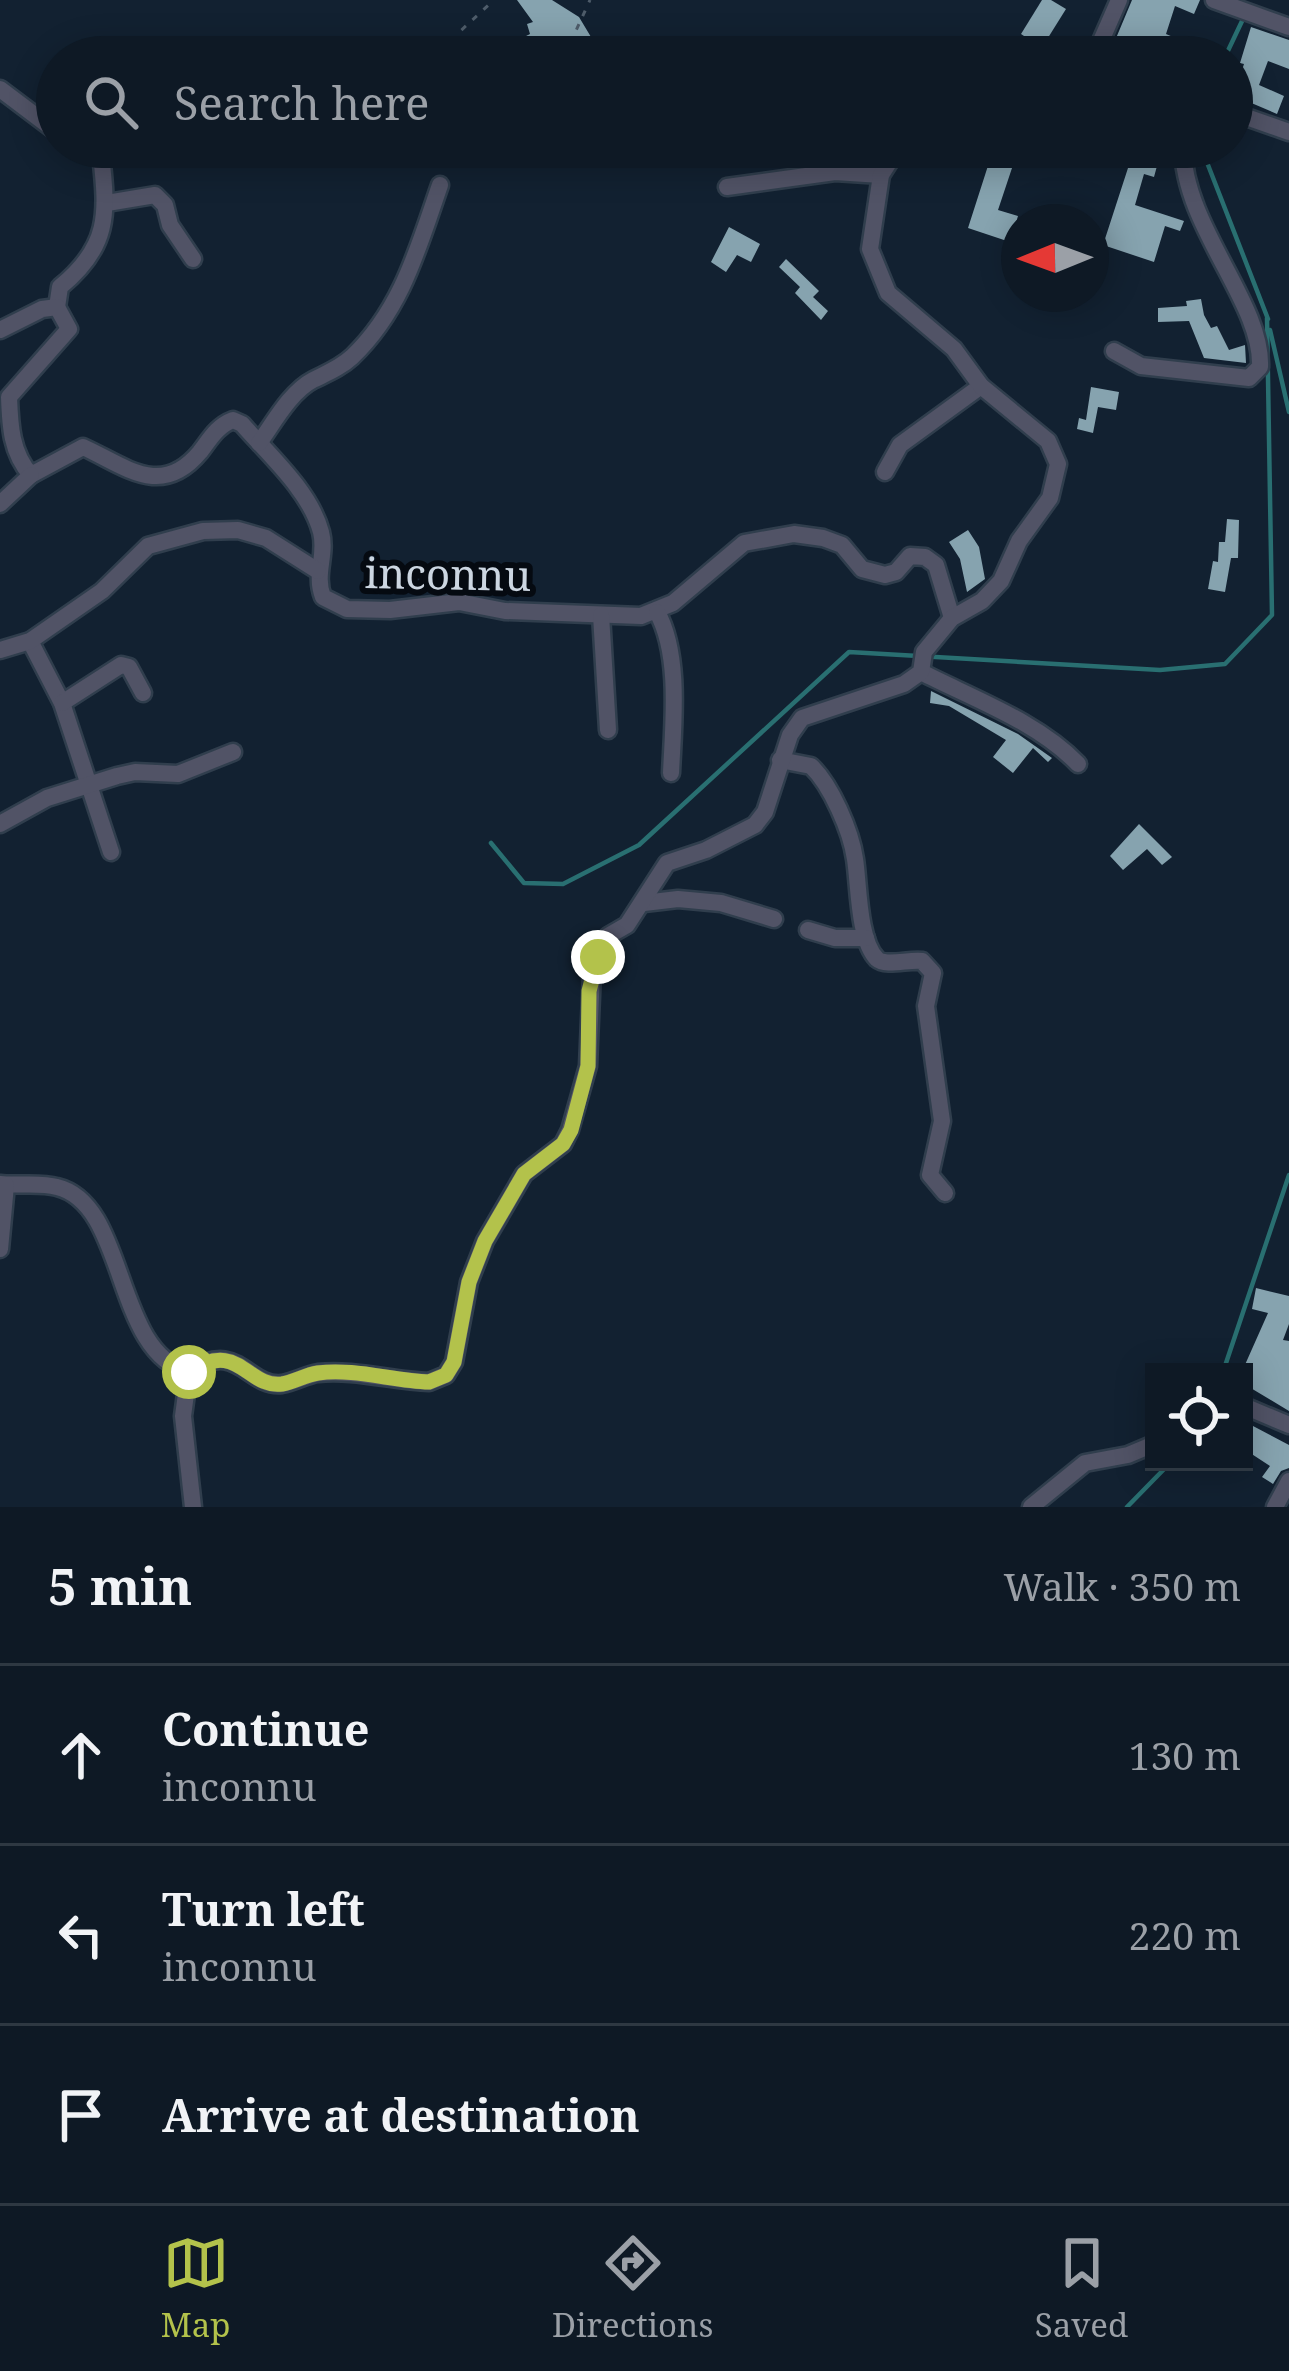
<!DOCTYPE html>
<meta charset="utf-8">
<style>
:root{--surface:#0e1925;--page:#17222d;--text:#f1f3f6;--muted:#9ba0a7;--line:#2e3842;--accent:#b3c24b}
body{margin:0;font-family:"Noto Serif",serif;background:var(--page);color:var(--text)}
.controls{position:absolute;right:36px;bottom:36px;display:grid;overflow:hidden;border-radius:0px;box-shadow:0 6px 30px #0003}
.controls button{width:108px;height:108px;display:grid;place-items:center;padding:0;border:0;border-bottom:3px solid var(--line);background:var(--surface);color:var(--text);font:60px sans-serif}
.compass{position:absolute;left:1001px;top:204px;width:108px;height:108px;border-radius:50%;background:var(--surface);box-shadow:0 6px 30px #0003;rotate:269deg}
.stop{position:absolute;width:36px;height:36px;margin:-27px;border:9px solid #b3c24b;border-radius:50%;background:#fff}
.stop.end{background:#b3c24b;border-color:#fff;box-shadow:0 3px 12px #0008}
.list{margin:0;padding:0;list-style:none}
h2{display:flex;justify-content:space-between;align-items:center;height:156px;margin:0;padding:0 48px;font-size:51px}
h2 small{font-size:39px;font-weight:400;color:var(--muted)}
.list li{display:grid;grid-template-columns:78px 1fr auto;gap:36px;align-items:center;box-sizing:border-box;height:180px;padding:0 48px;border-top:3px solid var(--line)}
.list b{display:block;font-size:45px;white-space:nowrap}
.list p{margin:0;font-size:39px;white-space:nowrap;color:var(--muted)}
.list em{font-size:39px;font-style:normal;color:var(--muted)}
.icon{flex:none;width:66px;height:66px;fill:none;stroke:currentColor;stroke-width:2;stroke-linecap:round;stroke-linejoin:round}
.map{position:relative;flex:none;width:1289px;height:1507px;overflow:hidden}
.search{position:absolute;background:var(--surface);box-shadow:0 6px 30px #0003;left:36px;right:36px;top:36px;height:132px;display:flex;align-items:center;gap:30px;box-sizing:border-box;padding:0 42px;border-radius:66px;color:var(--muted);font-size:45px}
.sheet{height:696px;background:var(--surface)}
nav{display:flex;justify-content:space-around;align-items:center;box-sizing:border-box;height:168px;border-top:3px solid var(--line);background:var(--surface);font-size:33px;color:var(--muted)}
nav a{display:grid;justify-items:center;gap:6px}
nav .on{color:var(--accent)}
.map>svg:first-child{display:block}
.lines{fill:none;stroke-linecap:round;stroke-linejoin:round}
.stream{stroke:#296f71;stroke-width:4.5}
.building{fill:#86a3af}
.minor-casing{stroke:#303e4d;stroke-width:21}
.path{stroke:#4e5c6a;stroke-width:3;stroke-dasharray:6 9;stroke-linecap:butt}
.minor{stroke:#515366;stroke-width:16}
.route{stroke:#b3c24b;stroke-width:15}
.labels{text-anchor:middle;dominant-baseline:central;stroke-width:12;stroke-linejoin:round;paint-order:stroke}
.street-label{font-size:42px;fill:#ccd6e1;stroke:#050a11}
</style>
<div class="map">
<svg width="1289" height="1507" viewBox="0 0 1289 1507">
<rect width="100%" height="100%" fill="#122131"/>
<g class="lines">
<g class="stream">
<path d="M1225 57 1243 19"/>
<path d="M1201 147 1268 319"/>
<path d="M1270 330 1289 412"/>
<path d="M491 843 524 883 563 884 639 845 849 652 1160 670 1225 664 1272 615 1267 318"/>
<path d="M1223 1372 1289 1175"/>
<path d="M1127 1507 1171 1462"/>
</g>
</g>
<g class="building">
<path d="M517 0H552L579 17 603 57H582L561 37 555 57H537L520 39 530 34 527 24 533 22Z"/>
<path d="M1042 0H1051L1066 9 1046 41 1027 38 1021 34Z"/>
<path d="M1132 0H1200L1194 14 1175 6 1166 34 1187 43 1181 57H1122L1125 47 1114 43Z"/>
<path d="M1251 27 1289 40V69L1268 61 1259 85 1284 96 1277 114 1249 102 1232 100 1244 64 1240 63Z"/>
<path d="M994 147H1019L998 210 1018 216 1010 242 968 228Z"/>
<path d="M1072 147 1169 150 1170 164 1157 166 1154 177 1144 174 1135 205 1184 221 1180 231 1165 226 1154 262 1103 245 1128 168Z"/>
<path d="M729 227 760 244 751 262 737 255 726 272 711 262Z"/>
<path d="M786 259 819 291 813 297 828 311 821 320 795 293 800 287 779 267Z"/>
<path d="M1201 299 1204 315 1211 328 1217 326 1229 350 1245 345 1246 363 1204 358 1189 321 1158 322V308L1187 306 1186 301Z"/>
<path d="M1091 387 1119 392 1116 410 1098 407 1093 433 1077 429 1079 418 1086 420Z"/>
<path d="M1227 519 1239 520 1238 558H1231L1225 592 1208 589 1213 561 1218 562 1219 542H1225Z"/>
<path d="M968 530 979 547 985 579 967 592 960 559 949 542Z"/>
<path d="M931 691 1018 734 1052 758 1048 762 1033 748 1013 773 993 757 1006 740 949 706 930 703Z"/>
<path d="M1139 824 1172 857 1162 865 1147 849 1123 870 1110 856Z"/>
<path d="M1256 1288 1289 1296V1324L1283 1340 1289 1341V1411L1244 1384V1367L1268 1313 1252 1309Z"/>
<path d="M1253 1426 1289 1445V1468L1281 1471 1273 1484 1262 1477 1270 1466 1244 1449V1439Z"/>
</g>
<g class="lines">
<defs>
<g id="minor">
<path d="M1214 0 1289 27"/>
<path d="M1017 57 1032 50 1054 57"/>
<path d="M1094 57 1119 0"/>
<path d="M0 89 57 132"/>
<path d="M1232 112 1289 132"/>
<path d="M80 147 101 155 114 147"/>
<path d="M727 187 835 172 881 175"/>
<path d="M107 203 155 195 165 205 170 225 193 259"/>
<path d="M57 307 60 287C109 247 108 215 101 155"/>
<path d="M0 330 42 309 57 307 69 329 9 397C10 425 11 453 31 475L83 447C125 466 161 499 200 452 210 439 217 426 233 420L242 424C269 455 310 491 321 532 327 555 314 574 323 597L347 609 390 610 459 602 505 611 641 616 673 603 744 543 794 534 823 538 842 545 862 569 885 575 896 572 910 556 925 557 936 565 952 618"/>
<path d="M1114 351 1141 366 1249 378 1260 367C1263 303 1183 226 1183 147"/>
<path d="M259 443C273 424 290 392 313 380 327 373 340 368 352 357 402 309 418 248 440 185"/>
<path d="M885 472 900 445 981 386"/>
<path d="M0 504 31 475"/>
<path d="M657 612C681 655 673 726 671 773"/>
<path d="M601 615 608 730"/>
<path d="M30 641 62 703 111 852"/>
<path d="M0 650 30 641 102 591 148 546 203 531 238 530 266 538 318 571"/>
<path d="M921 672C972 698 1038 722 1078 764"/>
<path d="M62 703 121 665 129 667 143 693"/>
<path d="M780 760 811 766C831 785 851 831 855 859 859 884 858 940 877 959 886 967 909 959 922 961L933 973 926 1006 942 1121 930 1175 945 1193"/>
<path d="M0 824 47 798 117 776 135 772 178 774 233 752"/>
<path d="M644 903 678 899 721 903 774 919"/>
<path d="M808 930 835 938H866"/>
<path d="M0 1184C18 1186 40 1182 57 1187 128 1204 113 1353 189 1372"/>
<path d="M0 1249 6 1185"/>
<path d="M1244 1406 1289 1425"/>
<path d="M193 1507 183 1416 189 1372C238 1338 247 1388 282 1384 294 1382 306 1375 318 1373 354 1369 393 1381 429 1382L446 1375 454 1362 469 1282 485 1241 524 1174 563 1144 570 1130 588 1066 592 973 608 936 627 925 667 863 706 850 755 825 765 812 790 735 802 718 904 684 921 672 924 652 952 618 982 601 1001 581 1019 541 1050 498 1058 464 1048 441 981 386 954 349 888 293 870 249 881 175 899 147"/>
<path d="M1031 1507 1085 1463 1128 1455 1154 1444"/>
<path d="M1275 1507 1289 1481"/>
</g>
</defs>
<use href="#minor" class="minor-casing"/>
<g class="path">
<path d="M452 57 455 36 494 0"/>
<path d="M564 57 590 0"/>
</g>
<use href="#minor" class="minor"/>
</g>
<g class="lines">
<path class="route" d="M189 1372C239 1338 247 1389 282 1384 294 1382 305 1375 318 1373 354 1368 393 1381 429 1382L446 1375 454 1362 469 1282 485 1241 524 1174 563 1144 571 1130 588 1066 589 991 598 957"/>
</g>
<g class="labels">
<g class="street-label">
<text transform="translate(448 573) rotate(1)">inconnu</text>
</g>
</g>
</svg>
<div class="controls">
<button><svg class="icon" aria-label="locate" viewBox="0 0 24 24"><circle cx="12" cy="12" r="6"/><path d="M12 2v4M12 18v4M2 12h4M18 12h4"/></svg></button>
</div>
<svg class="compass" viewBox="-18 -18 36 36"><path d="M0-13l5 13h-10z" fill="#e53935"/><path d="M0 13l5-13h-10z" fill="#9ba0a7"/></svg>
<div class="stop" style="left:189px;top:1372px"></div>
<div class="stop end" style="left:598px;top:957px"></div>
<div class="search"><svg class="icon" aria-label="search" viewBox="0 0 24 24"><circle cx="10" cy="10" r="6"/><path d="M15 15l6 6"/></svg>Search here</div>
</div>
<section class="sheet">
<h2>5 min<small>Walk · 350 m</small></h2>
<ul class="list">
<li><svg class="icon" aria-label="ahead" viewBox="0 0 24 24"><path d="M12 20V5M6 11l6-6 6 6"/></svg><div><b>Continue</b><p>inconnu</p></div><em>130 m</em></li>
<li><svg class="icon" aria-label="left" viewBox="0 0 24 24"><path d="M17 20v-9H6M10 6l-5 5 5 5"/></svg><div><b>Turn left</b><p>inconnu</p></div><em>220 m</em></li>
<li><svg class="icon" aria-label="arrive" viewBox="0 0 24 24"><path d="M6 21V4h12l-3 4 3 4H6"/></svg><div><b>Arrive at destination</b></div></li>
</ul>
</section>
<nav>
<a class="on"><svg class="icon" aria-label="map" viewBox="0 0 24 24"><path d="M3 6l6-2 6 2 6-2v14l-6 2-6-2-6 2zM9 4v14M15 6v14"/></svg>Map</a>
<a><svg class="icon" aria-label="directions" viewBox="0 0 24 24"><path d="M12 3l9 9-9 9-9-9zM9 14v-3h6M13 9l2 2-2 2"/></svg>Directions</a>
<a><svg class="icon" aria-label="saved" viewBox="0 0 24 24"><path d="M7 4h10v16l-5-4-5 4z"/></svg>Saved</a>
</nav>
